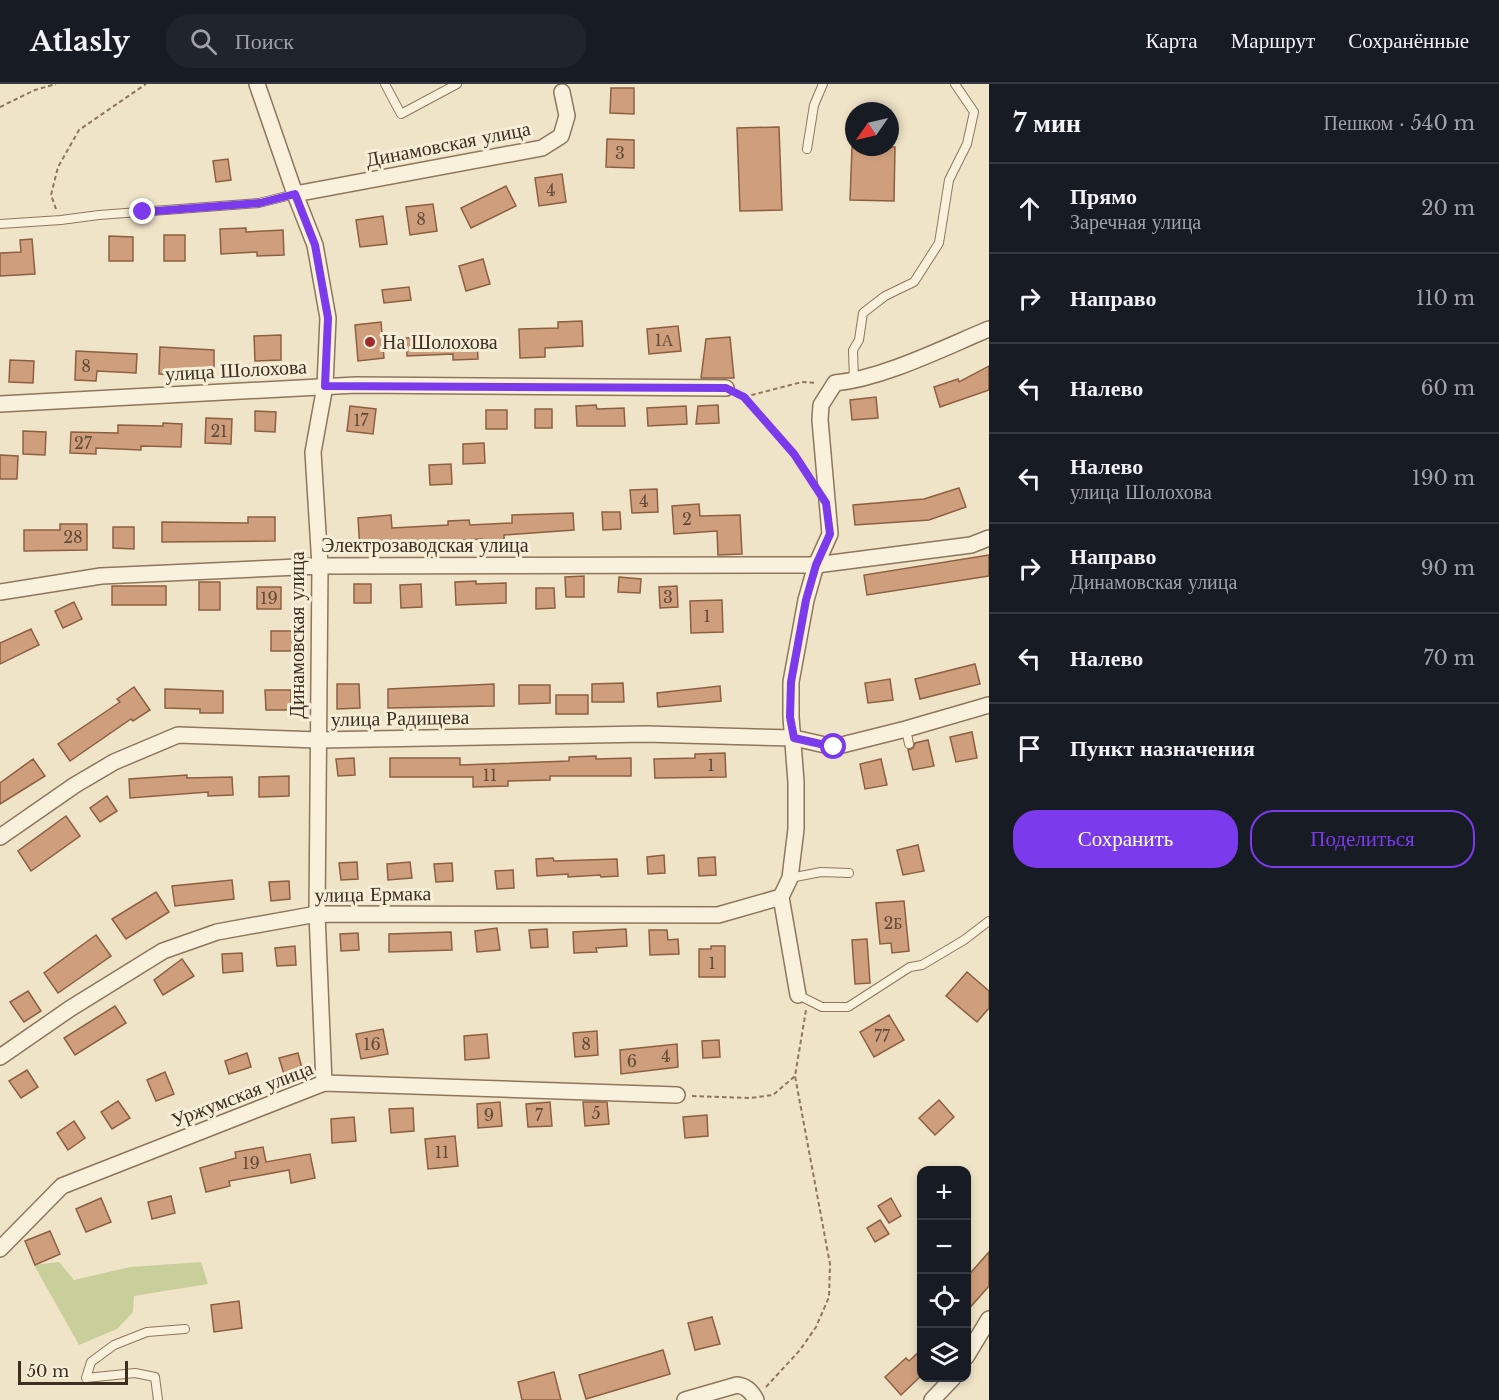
<!DOCTYPE html>
<html lang="ru">
<meta charset="utf-8">
<style>
:root{--surface:#171b24;--page:#20242c;--text:#f1f3f6;--muted:#9ea1a6;--line:#363941;--accent:#7c3aed}
body{margin:0;font-family:"Libre Baskerville",serif;background:var(--page);color:var(--text)}
.controls{position:absolute;right:18px;bottom:18px;display:grid;overflow:hidden;border-radius:12px;box-shadow:0 3px 9px #0003}
.controls button{width:54px;height:54px;display:grid;place-items:center;padding:0;border:0;border-bottom:2px solid var(--line);background:var(--surface);color:var(--text);font:30px sans-serif}
.compass{position:absolute;left:845px;top:18px;width:54px;height:54px;border-radius:50%;background:var(--surface);box-shadow:0 3px 9px #0003;rotate:236deg}
.scale{position:absolute;left:18px;bottom:15px;width:110px;box-sizing:border-box;padding-left:6px;border:3px solid #3d2e20;border-top:0;font-size:16px;line-height:21px;white-space:nowrap;color:#3d2e20;-webkit-text-stroke:4px #f7eed8;paint-order:stroke}
.stop{position:absolute;width:18px;height:18px;margin:-14px;border:4px solid #7c3aed;border-radius:50%;background:#fff}
.stop.end{background:#7c3aed;border-color:#fff;box-shadow:0 2px 6px #0008}
.list{margin:0;padding:0;list-style:none}
h2{display:flex;justify-content:space-between;align-items:center;height:78px;margin:0;padding:0 24px;font-size:26px}
h2 small{font-size:20px;font-weight:400;color:var(--muted)}
.list li{display:grid;grid-template-columns:39px 1fr auto;gap:18px;align-items:center;box-sizing:border-box;height:90px;padding:0 24px;border-top:2px solid var(--line)}
.list b{display:block;font-size:22px;white-space:nowrap}
.list p{margin:0;font-size:20px;white-space:nowrap;color:var(--muted)}
.list em{font-size:20px;font-style:normal;color:var(--muted)}
.actions{display:flex;gap:12px;padding:18px 24px}
.actions a{flex:1;padding:14px 0;border:2px solid var(--accent);border-radius:24px;text-align:center;font-size:21px;color:var(--accent)}
.actions .main{background:var(--accent);color:#fff}
.icon{flex:none;width:33px;height:33px;fill:none;stroke:currentColor;stroke-width:2;stroke-linecap:round;stroke-linejoin:round}
.map{position:relative;flex:none;width:989px;height:1316px;overflow:hidden}
header{display:flex;align-items:center;gap:36px;box-sizing:border-box;height:84px;padding:0 30px;background:var(--surface);border-bottom:2px solid var(--line)}
header strong{font-size:28px}
nav{display:flex;gap:33px;margin-inline-start:auto;font-size:21px}
.search{width:420px;height:54px;background:var(--page);display:flex;align-items:center;gap:15px;box-sizing:border-box;padding:0 21px;border-radius:24px;color:var(--muted);font-size:22px}
main{display:flex}
aside{flex:1;background:var(--surface)}
.map>svg:first-child{display:block}
.green{fill:#c9cf9b}
.building{fill:#cf9f7d;stroke:#8d5f41;stroke-width:1.5}
.lines{fill:none;stroke-linecap:round;stroke-linejoin:round}
.service-casing{stroke:#8d765c;stroke-width:10}
.minor-casing{stroke:#8d765c;stroke-width:18}
.path{stroke:#8d765c;stroke-width:2;stroke-dasharray:4.5 3;stroke-linecap:butt}
.service{stroke:#faf1dc;stroke-width:8}
.minor{stroke:#faf1dc;stroke-width:15}
.route{stroke:#7c3aed;stroke-width:8}
.poi-dot{fill:#9e2a2b;stroke:#f7eed8;stroke-width:2}
.labels{text-anchor:middle;dominant-baseline:central;stroke-width:6;stroke-linejoin:round;paint-order:stroke}
.number-label{font-size:16px;fill:#624a37}
.street-label{font-size:20px;fill:#3d2e20;stroke:#f7eed8}
.poi-label{font-size:20px;fill:#3d2e20;stroke:#f7eed8;text-anchor:start}
</style>
<header>
<strong>Atlasly</strong>
<div class="search"><svg class="icon" aria-label="search" viewBox="0 0 24 24"><circle cx="10" cy="10" r="6"/><path d="M15 15l6 6"/></svg>Поиск</div>
<nav><a>Карта</a><a>Маршрут</a><a>Сохранённые</a></nav>
</header>
<main>
<div class="map">
<svg width="989" height="1316" viewBox="0 0 989 1316">
<rect width="100%" height="100%" fill="#f0e4c8"/>
<path class="green" d="M59 1178 74 1196 130 1183 201 1178 208 1200 134 1212 133 1228 117 1245 79 1261 34 1181Z"/>
<g class="building">
<path d="M611 4H634V30L610 29Z"/>
<path d="M779 43 782 126 740 127 737 44Z"/>
<path d="M607 55 634 56V84L606 83Z"/>
<path d="M852 63H895L894 117 850 116Z"/>
<path d="M228 75 231 96 216 98 213 77Z"/>
<path d="M562 90 566 118 539 122 535 94Z"/>
<path d="M506 102 516 122 471 144 461 124Z"/>
<path d="M433 120 437 147 410 151 406 123Z"/>
<path d="M383 132 387 160 360 163 356 136Z"/>
<path d="M246 144V148L283 146 284 171 257 172V168L221 170 220 145Z"/>
<rect x="164" y="151" width="21" height="26"/>
<path d="M109 152 133 153V177H109Z"/>
<path d="M32 155 35 190 0 192V169L21 168 20 156Z"/>
<path d="M483 175 490 200 466 207 459 182Z"/>
<path d="M409 203 411 216 384 219 382 206Z"/>
<path d="M582 237 583 262 545 264V273L520 274 519 245 558 244V238Z"/>
<path d="M381 238 384 274 358 277 355 241Z"/>
<path d="M678 242 681 267 649 270 647 245Z"/>
<path d="M281 251V276L255 277 254 252Z"/>
<path d="M431 253V259L477 257 478 275 453 276V270L407 272 406 254Z"/>
<path d="M730 253 734 294H701L706 255Z"/>
<path d="M160 263 214 266V289L176 288V291L159 290Z"/>
<path d="M76 267 137 270 136 289 97 287 96 297 75 296Z"/>
<path d="M10 276 34 277 33 299 9 298Z"/>
<path d="M989 282V306L940 323 934 303 958 295 959 298Z"/>
<path d="M876 313 878 334 852 336 850 316Z"/>
<path d="M596 321 597 325 624 324 625 342H577L576 322Z"/>
<path d="M718 321 719 339 696 340 698 322Z"/>
<path d="M350 322 376 325 373 350 347 347Z"/>
<path d="M686 322 687 340 648 342 647 324Z"/>
<rect x="535" y="325" width="17" height="19"/>
<rect x="486" y="326" width="21" height="19"/>
<path d="M255 327 276 328 275 348 255 347Z"/>
<path d="M206 334 232 335 231 360 205 359Z"/>
<path d="M163 339 182 340 181 363 141 362V366L96 364V370L70 369 71 348 118 349V341L163 342Z"/>
<path d="M23 347 46 348 45 371 23 370Z"/>
<path d="M484 359 485 379 463 380V360Z"/>
<path d="M0 371 18 372 17 395H0Z"/>
<path d="M451 380 452 400 430 401 429 381Z"/>
<path d="M959 404 966 423 929 436 855 441 853 421 924 415Z"/>
<path d="M657 405 658 428 632 429 630 406Z"/>
<path d="M699 420 700 432 740 431 742 470 718 471 717 447 674 450 672 422Z"/>
<path d="M602 428H620L621 445 603 446Z"/>
<path d="M573 429 574 446 504 451V459L482 460V455L432 458V462L360 466 358 434 391 431 392 444 448 441V437L469 436 470 441 512 439V431Z"/>
<path d="M248 433H275V457L162 458V438L248 439Z"/>
<path d="M60 440H87V466L24 467V446H60Z"/>
<path d="M113 443H134V465L113 464Z"/>
<path d="M989 471V492L867 511 864 491Z"/>
<path d="M584 492V513H566L565 493Z"/>
<path d="M619 493 641 495 640 509 618 508Z"/>
<path d="M476 497V500L506 499V519L456 521 455 498Z"/>
<rect x="199" y="498" width="21" height="28"/>
<rect x="354" y="500" width="17" height="19"/>
<path d="M421 500 422 523 401 524 400 501Z"/>
<rect x="112" y="502" width="54" height="19"/>
<path d="M677 502 678 523 660 524 659 503Z"/>
<rect x="257" y="503" width="24" height="22"/>
<path d="M536 504H554L555 524 536 525Z"/>
<path d="M722 516 723 548 691 549 690 517Z"/>
<path d="M74 518 82 535 63 544 55 527Z"/>
<path d="M31 545 39 561 0 580V559Z"/>
<rect x="271" y="547" width="23" height="20"/>
<path d="M975 580 980 600 920 615 915 595Z"/>
<path d="M890 595 893 616 868 619 865 599Z"/>
<path d="M623 599 624 618H592V600Z"/>
<path d="M337 600H359L360 624 337 625Z"/>
<path d="M494 600V622L388 624V605Z"/>
<path d="M519 601H550V619L519 620Z"/>
<path d="M720 602 721 617 658 623 657 609Z"/>
<path d="M134 603 150 626 133 637 131 635 70 677 58 660 120 618 117 615Z"/>
<path d="M165 605 223 607V629H200V625L165 624Z"/>
<path d="M265 606H291V626H266Z"/>
<rect x="556" y="611" width="32" height="19"/>
<path d="M972 648 977 674 956 678 950 653Z"/>
<path d="M928 656 934 682 913 686 908 666 913 664 915 659Z"/>
<path d="M725 669 726 693 655 694 654 675 695 674V670Z"/>
<path d="M596 672V675L631 674V692H550V696L508 697V702L473 703V693H390V674H460V681L569 677V673Z"/>
<path d="M354 674 355 691 338 692 336 675Z"/>
<path d="M33 675 45 692 0 720V699Z"/>
<path d="M881 675 887 701 865 705 860 680Z"/>
<path d="M187 691V694L232 693 233 711 208 712V708L130 714 129 695Z"/>
<path d="M289 692V712L259 713V693Z"/>
<path d="M107 712 117 727 100 738 90 724Z"/>
<path d="M66 732 80 752 31 787 18 767Z"/>
<path d="M918 761 924 787 903 791 897 766Z"/>
<path d="M664 771 665 789 648 790 647 773Z"/>
<path d="M715 773 716 791 699 792 698 774Z"/>
<path d="M553 774 554 777 617 775 618 792 601 793 600 791 568 793V790L537 792 536 775Z"/>
<path d="M357 778 358 795 341 796 339 779Z"/>
<path d="M410 778 412 794 388 796 387 780Z"/>
<path d="M452 779 453 797 436 798 434 780Z"/>
<path d="M513 786 514 804 497 805 495 787Z"/>
<path d="M232 796 234 815 175 822 172 802Z"/>
<path d="M289 797 290 815 271 817 269 798Z"/>
<path d="M156 808 169 828 126 855 112 835Z"/>
<path d="M904 817 909 867 892 869 891 859 880 860 876 819Z"/>
<path d="M497 844 500 866 477 868 475 847Z"/>
<path d="M547 845 548 863 531 864 529 846Z"/>
<path d="M626 845 627 862 596 864 597 868 574 869 573 848Z"/>
<path d="M649 846H667L668 856 678 855 679 870 650 871Z"/>
<path d="M451 848 452 866 389 868V850Z"/>
<path d="M358 849 359 866 341 867 340 850Z"/>
<path d="M96 851 111 872 58 909 44 889Z"/>
<path d="M867 855 870 899 855 900 852 856Z"/>
<path d="M295 862 296 881 277 882 275 864Z"/>
<path d="M711 862H725V893H699V865H711Z"/>
<path d="M242 869 243 887 223 889 222 870Z"/>
<path d="M182 875 194 892 163 911 154 896Z"/>
<path d="M967 888 989 907V924L977 938 946 912Z"/>
<path d="M28 907 41 927 24 938 10 918Z"/>
<path d="M115 922 126 939 75 971 64 954Z"/>
<path d="M889 931 904 956 874 973 860 948Z"/>
<path d="M383 945 388 970 361 975 356 950Z"/>
<path d="M597 947 598 971 575 973 573 949Z"/>
<path d="M487 950 489 974 465 976 464 952Z"/>
<path d="M719 956 720 973 703 974 702 957Z"/>
<path d="M677 960 678 983 621 990 620 966Z"/>
<path d="M247 969 251 983 229 990 225 977Z"/>
<path d="M298 969 302 984 284 990 279 974Z"/>
<path d="M27 986 38 1003 21 1014 9 997Z"/>
<path d="M165 988 174 1010 156 1017 147 996Z"/>
<path d="M939 1016 954 1033 935 1051 919 1034Z"/>
<path d="M118 1017 130 1034 112 1045 101 1028Z"/>
<path d="M500 1018 502 1042 478 1044 477 1020Z"/>
<path d="M550 1018 552 1042 528 1043 526 1020Z"/>
<path d="M583 1018H607L609 1040 585 1042Z"/>
<path d="M413 1024 414 1047 391 1049 389 1025Z"/>
<path d="M707 1031 708 1052 685 1054 683 1033Z"/>
<path d="M354 1033 356 1057 332 1059 331 1035Z"/>
<path d="M74 1037 85 1054 68 1066 57 1049Z"/>
<path d="M455 1052 458 1082 428 1085 425 1055Z"/>
<path d="M263 1063 266 1078 310 1070 315 1094 291 1099 289 1086 229 1097 230 1102 206 1108 200 1084 236 1074 235 1068Z"/>
<path d="M171 1112 175 1129 152 1135 148 1118Z"/>
<path d="M101 1114 111 1138 86 1148 76 1125Z"/>
<path d="M891 1114 901 1132 889 1139 878 1122Z"/>
<path d="M880 1136 889 1150 875 1158 867 1144Z"/>
<path d="M50 1147 60 1170 35 1181 25 1157Z"/>
<path d="M989 1168V1202L966 1228V1194Z"/>
<path d="M239 1217 242 1244 214 1248 211 1221Z"/>
<path d="M712 1233 720 1260 695 1266 688 1239Z"/>
<path d="M663 1266 670 1290 586 1315 579 1291Z"/>
<path d="M921 1266V1292L901 1311 885 1293 906 1274 909 1277Z"/>
<path d="M554 1288 561 1316H522L518 1298Z"/>
</g>
<g class="lines">
<defs>
<g id="service">
<path d="M385 0 401 30 457 0"/>
<path d="M807 65 814 21 823 0"/>
<path d="M0 140 61 136 99 131 259 119 295 110"/>
<path d="M854 297 853 266 859 256 863 229 885 212 914 198 939 159 949 96 967 60 974 28 955 0"/>
<path d="M906 645 909 660"/>
<path d="M790 794 821 788 849 789"/>
<path d="M798 911 822 923H848L910 883 922 881 964 856 989 837"/>
<path d="M158 1316 155 1293 135 1289 86 1294 91 1278 114 1261 147 1248 185 1245"/>
</g>
<g id="minor">
<path d="M257 0 295 110 315 161 328 234 325 302 313 368 320 482 317 830 324 999"/>
<path d="M295 110 542 64 561 52 567 32 562 8"/>
<path d="M0 320 356 301 726 304"/>
<path d="M0 508 101 492 320 482 816 481 971 461 989 454"/>
<path d="M0 753 75 701 114 678 178 651 318 656 646 650 794 654 834 663 906 645 989 621"/>
<path d="M798 911 781 813 790 794 796 745V698L791 633V598L806 516 816 481 830 450 820 336 821 321 835 299C884 294 943 264 989 245"/>
<path d="M0 973 71 924 163 867 217 848 317 830 718 831 781 813"/>
<path d="M0 1165 62 1102 324 999 677 1011"/>
<path d="M966 1273 989 1235"/>
<path d="M685 1316 737 1301C746 1302 752 1308 756 1316"/>
<path d="M932 1316 953 1294"/>
</g>
</defs>
<use href="#service" class="service-casing"/>
<use href="#minor" class="minor-casing"/>
<g class="path">
<path d="M0 23 35 6 56 0"/>
<path d="M56 125 51 111 58 83 79 46 146 0"/>
<path d="M739 311 743 313 793 370 810 396"/>
<path d="M744 313 802 298 817 299"/>
<path d="M692 1012 750 1014 773 1011 795 992"/>
<path d="M766 1303 800 1266 816 1243 829 1213 830 1180 795 992 806 926"/>
</g>
<use href="#service" class="service"/>
<use href="#minor" class="minor"/>
</g>
<g class="lines">
<path class="route" d="M143 128 260 119 295 110 315 161 328 234 325 302 726 304 744 313 794 370 826 419 830 450 816 481 806 516 791 598 790 633 794 654 834 663"/>
</g>
<circle class="poi-dot" cx="370" cy="258" r="6"/>
<g class="labels">
<g class="number-label">
<text x="620" y="69">3</text>
<text x="551" y="106">4</text>
<text x="421" y="135">8</text>
<text x="664" y="256">1А</text>
<text x="86" y="282">8</text>
<text x="361" y="336">17</text>
<text x="219" y="347">21</text>
<text x="83" y="359">27</text>
<text x="644" y="417">4</text>
<text x="687" y="435">2</text>
<text x="73" y="453">28</text>
<text x="668" y="513">3</text>
<text x="269" y="514">19</text>
<text x="707" y="532">1</text>
<text x="711" y="681">1</text>
<text x="490" y="691">11</text>
<text x="893" y="839">2Б</text>
<text x="712" y="879">1</text>
<text x="882" y="952">77</text>
<text x="372" y="960">16</text>
<text x="586" y="960">8</text>
<text x="666" y="972">4</text>
<text x="632" y="977">6</text>
<text x="596" y="1029">5</text>
<text x="489" y="1031">9</text>
<text x="539" y="1031">7</text>
<text x="442" y="1068">11</text>
<text x="251" y="1079">19</text>
</g>
<g class="street-label">
<text transform="translate(448 60) rotate(-11)">Динамовская улица</text>
<text transform="translate(236 286) rotate(-3)">улица Шолохова</text>
<text x="425" y="461">Электрозаводская улица</text>
<text transform="translate(297 551) rotate(-90)">Динамовская улица</text>
<text transform="translate(400 634) rotate(-1)">улица Радищева</text>
<text transform="translate(373 810) rotate(-1)">улица Ермака</text>
<text transform="translate(242 1010) rotate(-21)">Уржумская улица</text>
</g>
<g class="poi-label">
<text x="382" y="258">На Шолохова</text>
</g>
</g>
</svg>
<div class="controls">
<button>+</button>
<button>−</button>
<button><svg class="icon" aria-label="locate" viewBox="0 0 24 24"><circle cx="12" cy="12" r="6"/><path d="M12 2v4M12 18v4M2 12h4M18 12h4"/></svg></button>
<button><svg class="icon" aria-label="layers" viewBox="0 0 24 24"><path d="M12 4l9 5-9 5-9-5zM3 14l9 5 9-5"/></svg></button>
</div>
<svg class="compass" viewBox="-18 -18 36 36"><path d="M0-13l5 13h-10z" fill="#e53935"/><path d="M0 13l5-13h-10z" fill="#9ea1a6"/></svg>
<div class="scale">50 m</div>
<div class="stop" style="left:834px;top:663px"></div>
<div class="stop end" style="left:143px;top:128px"></div>
</div>
<aside>
<h2>7 мин<small>Пешком · 540 m</small></h2>
<ul class="list">
<li><svg class="icon" aria-label="ahead" viewBox="0 0 24 24"><path d="M12 20V5M6 11l6-6 6 6"/></svg><div><b>Прямо</b><p>Заречная улица</p></div><em>20 m</em></li>
<li><svg class="icon" aria-label="right" viewBox="0 0 24 24"><path d="M7 20v-9h11M14 6l5 5-5 5"/></svg><div><b>Направо</b></div><em>110 m</em></li>
<li><svg class="icon" aria-label="left" viewBox="0 0 24 24"><path d="M17 20v-9H6M10 6l-5 5 5 5"/></svg><div><b>Налево</b></div><em>60 m</em></li>
<li><svg class="icon" aria-label="left" viewBox="0 0 24 24"><path d="M17 20v-9H6M10 6l-5 5 5 5"/></svg><div><b>Налево</b><p>улица Шолохова</p></div><em>190 m</em></li>
<li><svg class="icon" aria-label="right" viewBox="0 0 24 24"><path d="M7 20v-9h11M14 6l5 5-5 5"/></svg><div><b>Направо</b><p>Динамовская улица</p></div><em>90 m</em></li>
<li><svg class="icon" aria-label="left" viewBox="0 0 24 24"><path d="M17 20v-9H6M10 6l-5 5 5 5"/></svg><div><b>Налево</b></div><em>70 m</em></li>
<li><svg class="icon" aria-label="arrive" viewBox="0 0 24 24"><path d="M6 21V4h12l-3 4 3 4H6"/></svg><div><b>Пункт назначения</b></div></li>
</ul>
<div class="actions"><a class="main">Сохранить</a><a>Поделиться</a></div>
</aside>
</main>
